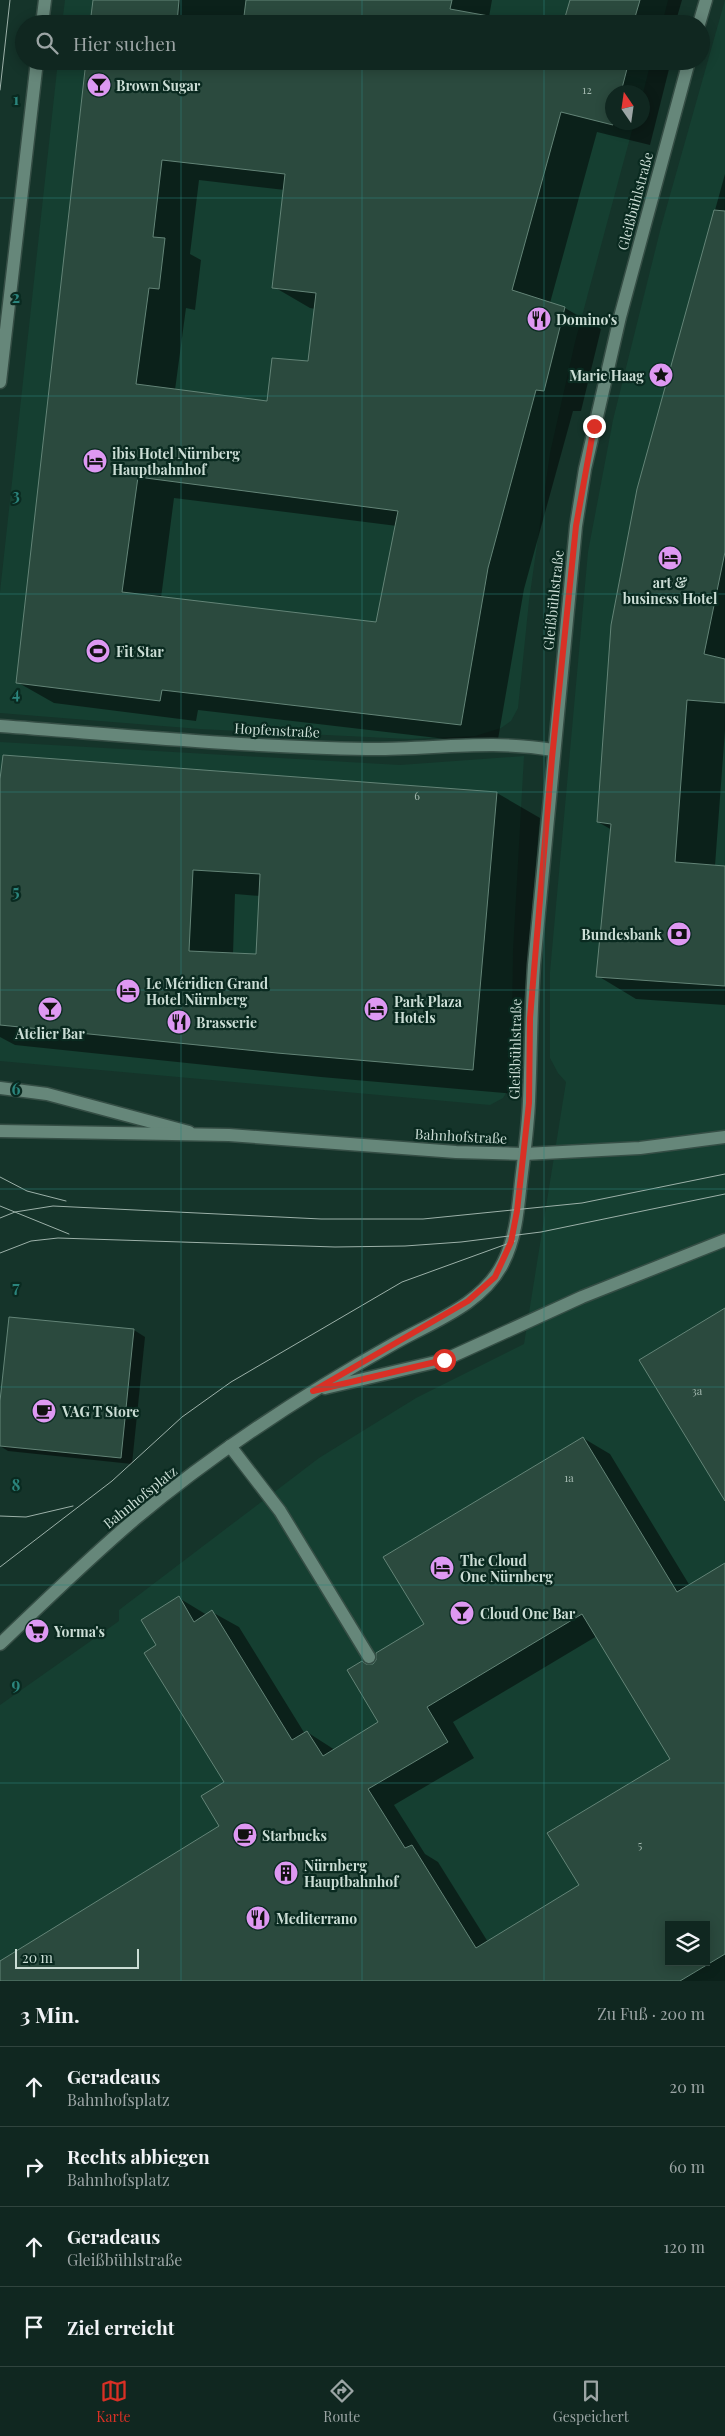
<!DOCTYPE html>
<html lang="de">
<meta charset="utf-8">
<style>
:root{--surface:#102720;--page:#192f29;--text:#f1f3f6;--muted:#9ca5a5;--line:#30443e;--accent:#d93025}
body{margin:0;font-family:"Playfair Display",serif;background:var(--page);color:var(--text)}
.controls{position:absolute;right:15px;bottom:15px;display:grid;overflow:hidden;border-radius:0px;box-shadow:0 2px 12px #0003}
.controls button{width:45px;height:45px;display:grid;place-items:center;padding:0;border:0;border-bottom:1px solid var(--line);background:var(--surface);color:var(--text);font:25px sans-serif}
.compass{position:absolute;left:605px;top:85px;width:45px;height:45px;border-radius:50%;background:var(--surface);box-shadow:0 2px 12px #0003;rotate:347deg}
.scale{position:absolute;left:15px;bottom:12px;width:124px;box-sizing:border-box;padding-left:5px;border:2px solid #cbddd5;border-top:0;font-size:14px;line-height:18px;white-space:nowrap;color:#cbddd5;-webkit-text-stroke:4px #0a2a20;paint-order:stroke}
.stop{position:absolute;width:15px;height:15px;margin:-11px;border:4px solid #d93025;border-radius:50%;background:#fff}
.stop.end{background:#d93025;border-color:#fff;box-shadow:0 1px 5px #0008}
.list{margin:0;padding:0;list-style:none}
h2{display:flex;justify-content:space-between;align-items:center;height:65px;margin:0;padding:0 20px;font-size:21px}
h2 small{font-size:16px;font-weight:400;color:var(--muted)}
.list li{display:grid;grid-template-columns:32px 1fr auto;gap:15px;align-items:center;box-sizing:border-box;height:80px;padding:0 20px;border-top:1px solid var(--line)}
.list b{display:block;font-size:19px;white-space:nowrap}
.list p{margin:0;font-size:16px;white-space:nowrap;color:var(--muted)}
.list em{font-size:16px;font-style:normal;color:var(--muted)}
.icon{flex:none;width:28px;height:28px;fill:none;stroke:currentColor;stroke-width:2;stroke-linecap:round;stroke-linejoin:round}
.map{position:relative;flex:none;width:725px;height:1981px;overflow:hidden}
.search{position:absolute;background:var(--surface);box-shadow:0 2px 12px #0003;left:15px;right:15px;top:15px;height:55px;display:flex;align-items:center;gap:12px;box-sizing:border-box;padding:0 18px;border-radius:28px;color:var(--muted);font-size:19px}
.sheet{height:385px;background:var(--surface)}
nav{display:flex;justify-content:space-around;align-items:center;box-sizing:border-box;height:70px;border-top:1px solid var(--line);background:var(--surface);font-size:14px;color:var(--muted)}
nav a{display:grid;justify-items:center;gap:2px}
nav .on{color:var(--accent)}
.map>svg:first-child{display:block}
.built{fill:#153f31;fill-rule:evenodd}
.shadow{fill:#0007;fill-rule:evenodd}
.building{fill:#2b4a3e;stroke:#638477;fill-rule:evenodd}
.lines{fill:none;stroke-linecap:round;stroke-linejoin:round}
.service-casing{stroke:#354e45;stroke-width:15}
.minor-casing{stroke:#354e45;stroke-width:15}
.secondary-casing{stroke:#354e45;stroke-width:15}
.service{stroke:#66877a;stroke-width:12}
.minor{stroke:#66877a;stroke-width:12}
.secondary{stroke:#66877a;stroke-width:12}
.tram{stroke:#9cb1a9;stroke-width:1}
.route{stroke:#d93025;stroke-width:6}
.grid{fill:none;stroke:#2b857d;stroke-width:1;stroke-opacity:0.55}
.labels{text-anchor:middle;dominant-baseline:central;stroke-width:4.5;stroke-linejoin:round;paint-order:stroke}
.number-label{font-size:11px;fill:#a3b8af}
.poi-label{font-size:14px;font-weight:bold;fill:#cbddd5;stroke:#0a2a20;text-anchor:start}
.street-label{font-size:14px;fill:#cbddd5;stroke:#0a2a20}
.grid-label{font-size:16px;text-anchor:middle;font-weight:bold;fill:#2b857d;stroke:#0a2a20;stroke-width:4.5;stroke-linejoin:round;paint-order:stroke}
</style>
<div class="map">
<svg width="725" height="1981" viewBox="0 0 725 1981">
<rect width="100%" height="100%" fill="#15342a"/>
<g class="built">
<path d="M65 0H668L662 24H62Z"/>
<path d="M725 0V1981H0V1705L119 1621V1610L319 1458 416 1398 524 1344 566 1082 558 1073 550 1058V972L588 552 613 420 661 227ZM669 1925H706V1962H669Z"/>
<path d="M58 61H651L643 93 612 92V122L634 123 575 342 550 453 529 601 518 708 511 721 501 728 475 736 409 739 200 729 0 713V592Z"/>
<path d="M0 742 400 765 524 756 513 950 511 1085 503 1098 490 1105 0 1061Z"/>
</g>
<g class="shadow">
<path d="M94 0H492L489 17 526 24H91Z"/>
<path d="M571 0H682L675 24H565Z"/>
<path d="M86 61H664L670 65 650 145 597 132 550 303 565 308 601 329 581 411H573L524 589 497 745 198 710 196 721 54 703 17 682ZM612 92H642V122H612ZM199 180 285 190 274 287 310 308 316 309 309 363 268 403 175 390 186 308 195 310 201 260 190 254ZM174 498 397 526 377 623 161 598Z"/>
<path d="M725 174V730L715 866 725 867V1005L636 999 598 976 612 830 598 822 638 489Z"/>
<path d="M4 756 497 793 540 818 516 1094 321 1077 15 1045 0 1037V789ZM235 894 260 896 257 956 233 954Z"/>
<path d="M134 1330 145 1337 132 1464 8 1451 0 1446V1413Z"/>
<path d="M583 1438 610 1454 690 1586 725 1565V1981H0V1962L221 1826 226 1782 158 1646 179 1598 207 1615 212 1612 239 1627 305 1734 307 1732 335 1750 379 1723 367 1666 373 1665 426 1625ZM597 1636 671 1759 580 1885 488 1942 438 1862 425 1854 394 1805 474 1758 453 1722ZM669 1925H706V1962H669Z"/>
</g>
<g class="building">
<path d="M93 0H179L177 23 188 24H90Z"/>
<path d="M246 0H452L450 9 533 24H243Z"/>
<path d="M570 0H640L633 24H563Z"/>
<path d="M86 61H629L621 92H612L613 125 561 112 512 290 565 307 544 391 536 390 488 568 461 725 162 690 160 701 16 683ZM162 160 285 174 272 288 316 293 308 361 272 358 267 401 136 384 149 288 159 289 165 238 153 237ZM138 477 398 511 376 622 122 592Z"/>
<path d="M714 210 725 211V552L704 654 725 659V703L687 700 675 862 725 866V986L596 977 611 824 597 822 611 625 637 489Z"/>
<path d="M3 755 497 792 473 1070 277 1053 0 1025V779ZM193 870 260 874 256 954 189 951Z"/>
<path d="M725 1308V1501L639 1360Z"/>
<path d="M9 1317 134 1329 121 1458 0 1446V1401Z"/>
<path d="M583 1437 677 1592 725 1563V1954L680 1981H0V1961L219 1826 201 1796 224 1782 144 1653 156 1645 141 1620 179 1596 194 1622 212 1610 292 1740 307 1731 323 1756 378 1722 347 1670 362 1661 366 1664H373L376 1660V1653L424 1624 383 1557ZM582 1614 670 1759 547 1833 579 1885 476 1948 412 1845 405 1848 368 1789 448 1742 427 1707ZM669 1925H706V1962H669Z"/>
</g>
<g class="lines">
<defs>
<g id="service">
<path d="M0 1088 47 1094 189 1132"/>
<path d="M230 1446 280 1511 369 1657"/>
</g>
<g id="minor">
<path d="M42 24 45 0"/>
<path d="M0 382 37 61"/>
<path d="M0 726C122 735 245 747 367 749 430 750 491 739 553 750"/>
</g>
<g id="secondary">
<path d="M699 24 706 0"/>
<path d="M0 1131 229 1135 456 1152 524 1154 640 1148 725 1137"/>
<path d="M325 1388 444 1360 582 1297 725 1240"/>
<path d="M0 1644C44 1602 88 1559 135 1519 215 1452 304 1394 395 1343 432 1322 483 1304 503 1263 516 1238 518 1209 521 1181 524 1155 528 1128 529 1101 531 1056 531 1011 534 965L576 526 585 469 620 317 689 61"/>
</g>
</defs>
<use href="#service" class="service-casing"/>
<use href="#minor" class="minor-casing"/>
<use href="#secondary" class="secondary-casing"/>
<use href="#service" class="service"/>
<use href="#minor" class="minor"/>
<use href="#secondary" class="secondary"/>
<g class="tram">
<path d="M0 90 10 0"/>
<path d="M0 1177 27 1191 66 1201"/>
<path d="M0 1206 69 1234"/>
<path d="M0 1218 15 1212 53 1206 321 1219H423L582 1203 725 1174"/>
<path d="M0 1253 31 1241 58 1238 335 1247 405 1246 461 1242 541 1232 725 1194"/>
<path d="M0 1516 26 1517 73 1506"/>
<path d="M0 1567 112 1481 182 1417 231 1382 402 1282 515 1241"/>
</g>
</g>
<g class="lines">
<path class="route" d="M444 1360 313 1391 468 1301 495 1277 511 1242 517 1211 529 1103 530 1018 552 758 576 526 594 426"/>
</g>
<path class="grid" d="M181 0V24M362 0V24M544 0V24M181 61V1981M362 61V1981M544 61V1981M0 198H725M0 396H725M0 594H725M0 792H725M0 990H725M0 1189H725M0 1387H725M0 1585H725M0 1783H725"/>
<defs>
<symbol id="bar-disc" viewBox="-11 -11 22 22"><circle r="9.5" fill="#de98f2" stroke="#0a2a20"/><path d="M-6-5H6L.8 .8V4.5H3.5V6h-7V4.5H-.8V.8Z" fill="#111"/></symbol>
<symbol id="restaurant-disc" viewBox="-11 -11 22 22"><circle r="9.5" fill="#de98f2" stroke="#0a2a20"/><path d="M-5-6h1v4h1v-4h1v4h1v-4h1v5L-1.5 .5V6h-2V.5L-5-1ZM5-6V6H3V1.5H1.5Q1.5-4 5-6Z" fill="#111"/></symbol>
<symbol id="sight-disc" viewBox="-11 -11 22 22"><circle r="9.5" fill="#de98f2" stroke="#0a2a20"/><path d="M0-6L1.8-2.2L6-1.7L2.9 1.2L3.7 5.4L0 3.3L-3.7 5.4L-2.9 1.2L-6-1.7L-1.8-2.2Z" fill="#111"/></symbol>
<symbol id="hotel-disc" viewBox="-11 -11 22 22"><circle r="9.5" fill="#de98f2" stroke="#0a2a20"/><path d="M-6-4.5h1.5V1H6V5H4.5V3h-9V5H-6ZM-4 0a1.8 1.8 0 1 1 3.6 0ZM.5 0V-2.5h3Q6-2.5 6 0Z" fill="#111"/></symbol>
<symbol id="stadium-disc" viewBox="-11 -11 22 22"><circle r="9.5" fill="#de98f2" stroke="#0a2a20"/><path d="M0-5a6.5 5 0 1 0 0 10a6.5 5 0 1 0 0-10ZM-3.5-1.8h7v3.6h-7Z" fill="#111"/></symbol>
<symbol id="bank-disc" viewBox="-11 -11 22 22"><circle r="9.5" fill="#de98f2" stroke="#0a2a20"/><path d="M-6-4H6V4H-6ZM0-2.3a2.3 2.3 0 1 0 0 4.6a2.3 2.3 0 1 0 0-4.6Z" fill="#111"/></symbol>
<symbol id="cafe-disc" viewBox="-11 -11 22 22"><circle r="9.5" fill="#de98f2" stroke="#0a2a20"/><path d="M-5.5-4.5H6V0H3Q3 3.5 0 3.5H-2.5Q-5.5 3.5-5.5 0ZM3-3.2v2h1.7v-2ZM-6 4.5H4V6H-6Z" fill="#111"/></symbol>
<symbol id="supermarket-disc" viewBox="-11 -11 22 22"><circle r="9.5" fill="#de98f2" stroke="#0a2a20"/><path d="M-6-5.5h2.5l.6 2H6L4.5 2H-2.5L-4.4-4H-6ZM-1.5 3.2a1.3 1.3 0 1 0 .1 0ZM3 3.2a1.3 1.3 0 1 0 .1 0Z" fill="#111"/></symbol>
<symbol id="building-disc" viewBox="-11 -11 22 22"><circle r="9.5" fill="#de98f2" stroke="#0a2a20"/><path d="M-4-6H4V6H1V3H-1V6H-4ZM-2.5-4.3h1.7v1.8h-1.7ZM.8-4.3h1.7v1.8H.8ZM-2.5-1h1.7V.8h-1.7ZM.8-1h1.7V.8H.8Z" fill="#111"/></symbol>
</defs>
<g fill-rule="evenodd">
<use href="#bar-disc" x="85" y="71" width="28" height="28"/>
<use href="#restaurant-disc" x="525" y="305" width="28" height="28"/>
<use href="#sight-disc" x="647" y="361" width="28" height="28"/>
<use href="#hotel-disc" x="81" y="447" width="28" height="28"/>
<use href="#hotel-disc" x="656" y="544" width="28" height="28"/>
<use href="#stadium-disc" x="84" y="637" width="28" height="28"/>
<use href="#bank-disc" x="665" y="920" width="28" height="28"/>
<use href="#hotel-disc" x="114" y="977" width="28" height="28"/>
<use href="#bar-disc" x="36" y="995" width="28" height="28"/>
<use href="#hotel-disc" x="362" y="995" width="28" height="28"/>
<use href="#restaurant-disc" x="165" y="1008" width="28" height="28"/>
<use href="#cafe-disc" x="30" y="1397" width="28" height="28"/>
<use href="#hotel-disc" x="428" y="1554" width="28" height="28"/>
<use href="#bar-disc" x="448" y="1599" width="28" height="28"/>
<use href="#supermarket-disc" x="23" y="1617" width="28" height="28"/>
<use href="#cafe-disc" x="231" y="1821" width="28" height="28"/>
<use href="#building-disc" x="272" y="1859" width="28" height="28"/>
<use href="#restaurant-disc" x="244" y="1904" width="28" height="28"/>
</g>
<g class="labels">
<g class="number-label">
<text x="587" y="89">12</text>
<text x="417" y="795">6</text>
<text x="697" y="1390">3a</text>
<text x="569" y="1477">1a</text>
<text x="640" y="1844">5</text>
</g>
<g class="poi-label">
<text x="116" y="85">Brown Sugar</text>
<text x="556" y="319">Domino's</text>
<text x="644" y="375" text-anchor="end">Marie Haag</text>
<text x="112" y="453">ibis Hotel Nürnberg<tspan x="112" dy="16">Hauptbahnhof</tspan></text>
<text x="670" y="582" text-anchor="middle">art &amp;<tspan x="670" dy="16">business Hotel</tspan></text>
<text x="116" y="651">Fit Star</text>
<text x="662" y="934" text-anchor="end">Bundesbank</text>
<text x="146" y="983">Le Méridien Grand<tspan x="146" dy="16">Hotel Nürnberg</tspan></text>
<text x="394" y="1001">Park Plaza<tspan x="394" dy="16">Hotels</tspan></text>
<text x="196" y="1022">Brasserie</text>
<text x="50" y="1033" text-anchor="middle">Atelier Bar</text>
<text x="62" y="1411">VAG T Store</text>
<text x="460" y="1560">The Cloud<tspan x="460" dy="16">One Nürnberg</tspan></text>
<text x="480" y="1613">Cloud One Bar</text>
<text x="54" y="1631">Yorma's</text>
<text x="262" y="1835">Starbucks</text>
<text x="304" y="1865">Nürnberg<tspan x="304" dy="16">Hauptbahnhof</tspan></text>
<text x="276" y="1918">Mediterrano</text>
</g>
<g class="street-label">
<text transform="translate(635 201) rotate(-75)">Gleißbühlstraße</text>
<text transform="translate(553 600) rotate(-84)">Gleißbühlstraße</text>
<text transform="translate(277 730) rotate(3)">Hopfenstraße</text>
<text transform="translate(515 1049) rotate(-89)">Gleißbühlstraße</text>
<text transform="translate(461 1136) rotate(3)">Bahnhofstraße</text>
<text transform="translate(140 1497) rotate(-39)">Bahnhofsplatz</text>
</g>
</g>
<g class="grid-label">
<text x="16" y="105">1</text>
<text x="16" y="303">2</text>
<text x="16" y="501">3</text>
<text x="16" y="699">4</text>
<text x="16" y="897">5</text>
<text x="16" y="1095">6</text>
<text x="16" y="1293">7</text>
<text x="16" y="1491">8</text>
<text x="16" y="1690">9</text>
</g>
</svg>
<div class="controls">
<button><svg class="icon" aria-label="layers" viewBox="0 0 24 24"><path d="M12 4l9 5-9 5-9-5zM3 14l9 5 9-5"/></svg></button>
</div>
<svg class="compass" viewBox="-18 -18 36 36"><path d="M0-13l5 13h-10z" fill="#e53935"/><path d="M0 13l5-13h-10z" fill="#9ca5a5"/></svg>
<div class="scale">20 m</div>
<div class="stop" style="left:444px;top:1360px"></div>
<div class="stop end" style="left:594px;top:426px"></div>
<div class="search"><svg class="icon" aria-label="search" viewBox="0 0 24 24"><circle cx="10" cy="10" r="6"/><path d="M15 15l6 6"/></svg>Hier suchen</div>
</div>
<section class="sheet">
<h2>3 Min.<small>Zu Fuß · 200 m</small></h2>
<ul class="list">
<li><svg class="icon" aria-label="ahead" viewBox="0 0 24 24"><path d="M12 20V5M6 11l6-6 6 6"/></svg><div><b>Geradeaus</b><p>Bahnhofsplatz</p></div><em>20 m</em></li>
<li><svg class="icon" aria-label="right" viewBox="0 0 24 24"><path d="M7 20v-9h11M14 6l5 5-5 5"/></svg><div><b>Rechts abbiegen</b><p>Bahnhofsplatz</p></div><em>60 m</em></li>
<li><svg class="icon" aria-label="ahead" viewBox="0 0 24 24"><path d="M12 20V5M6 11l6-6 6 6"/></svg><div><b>Geradeaus</b><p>Gleißbühlstraße</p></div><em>120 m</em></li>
<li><svg class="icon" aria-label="arrive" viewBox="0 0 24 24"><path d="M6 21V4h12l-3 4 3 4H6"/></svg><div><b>Ziel erreicht</b></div></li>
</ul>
</section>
<nav>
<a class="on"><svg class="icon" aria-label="map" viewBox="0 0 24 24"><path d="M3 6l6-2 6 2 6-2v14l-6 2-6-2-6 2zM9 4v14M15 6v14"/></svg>Karte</a>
<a><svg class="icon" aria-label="directions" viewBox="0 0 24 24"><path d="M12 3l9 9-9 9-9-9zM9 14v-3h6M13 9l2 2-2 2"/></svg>Route</a>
<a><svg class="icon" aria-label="saved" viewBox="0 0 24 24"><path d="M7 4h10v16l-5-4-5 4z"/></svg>Gespeichert</a>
</nav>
